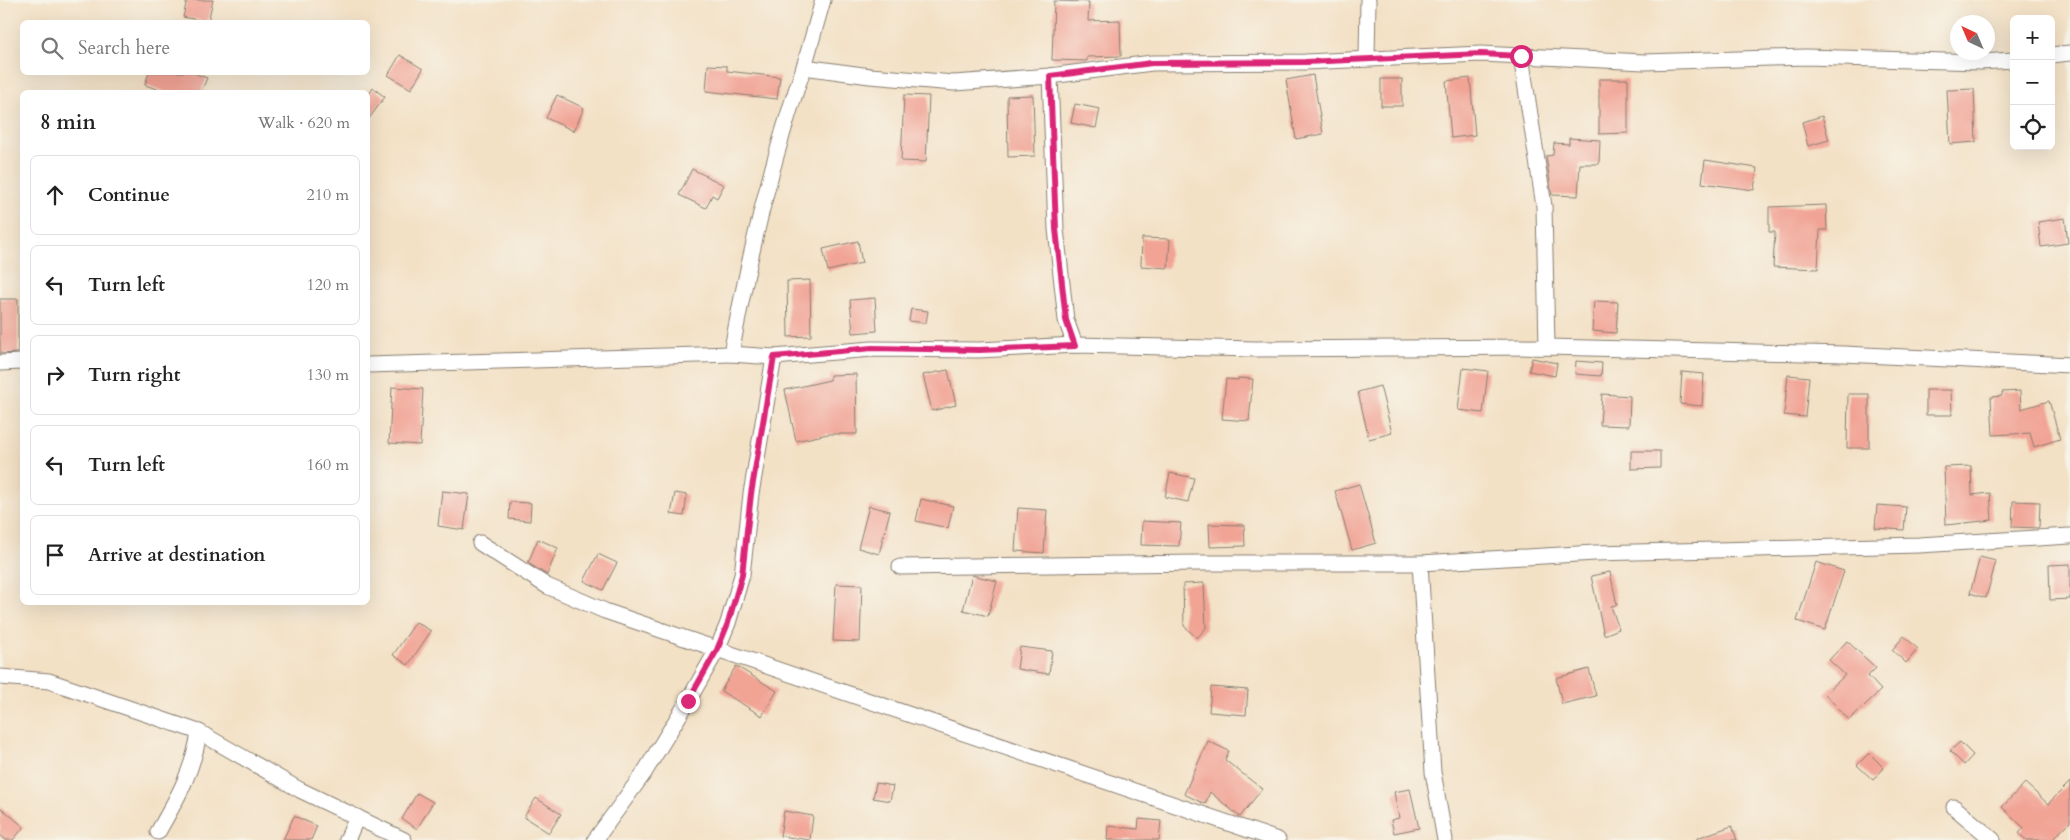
<!DOCTYPE html>
<meta charset="utf-8">
<style>
:root{--surface:#fff;--page:#f2f2f2;--text:#222;--muted:#767676;--line:#e0e0e0}
body{margin:0;font-family:Cardo,serif;background:var(--page);color:var(--text)}
.controls{position:absolute;right:15px;top:15px;display:grid;overflow:hidden;border-radius:8px;box-shadow:0 5px 20px #0002}
.controls button{width:45px;height:45px;display:grid;place-items:center;padding:0;border:0;border-bottom:1px solid var(--line);background:var(--surface);color:var(--text);font:25px sans-serif}
.compass{position:absolute;left:1950px;top:15px;width:45px;height:45px;border-radius:50%;background:var(--surface);box-shadow:0 5px 20px #0002;rotate:316deg}
.stop{position:absolute;width:15px;height:15px;margin:-11px;border:4px solid #db2777;border-radius:50%;background:#fff}
.stop.end{background:#db2777;border-color:#fff;box-shadow:0 1px 5px #0008}
.list{margin:0;padding:0;list-style:none}
h2{display:flex;justify-content:space-between;align-items:center;height:65px;margin:0;padding:0 20px;font-size:21px}
h2 small{font-size:16px;font-weight:400;color:var(--muted)}
.list li{display:grid;grid-template-columns:32px 1fr auto;gap:15px;align-items:center;box-sizing:border-box;height:80px;margin:0 10px 10px;padding:0 10px;border:1px solid var(--line);border-radius:8px}
.list b{display:block;font-size:19px;white-space:nowrap}
.list em{font-size:16px;font-style:normal;color:var(--muted)}
.icon{flex:none;width:28px;height:28px;fill:none;stroke:currentColor;stroke-width:2;stroke-linecap:round;stroke-linejoin:round}
.map{position:relative;flex:none;width:2070px;height:840px;overflow:hidden}
.search{position:absolute;background:var(--surface);box-shadow:0 5px 20px #0002;left:20px;top:20px;width:350px;height:55px;display:flex;align-items:center;gap:12px;box-sizing:border-box;padding:0 18px;border-radius:8px;color:var(--muted);font-size:19px}
.panel{position:absolute;background:var(--surface);box-shadow:0 5px 20px #0002;left:20px;top:90px;width:350px;height:515px;border-radius:8px}
.map>svg:first-child{display:block}
.building{fill:#f1a394}
.lines{fill:none;stroke-linecap:round;stroke-linejoin:round}
.minor-casing{stroke:#887e71;stroke-width:17}
.minor{stroke:#fff;stroke-width:15}
.route{stroke:#db2777;stroke-width:6}
</style>
<div class="map">
<svg width="2070" height="840" viewBox="0 0 2070 840">
<rect width="100%" height="100%" fill="#f7f3e8"/>
<filter id="ink" filterUnits="userSpaceOnUse"><feTurbulence type="fractalNoise" baseFrequency=".02" numOctaves="2"/><feDisplacementMap in="SourceGraphic" scale="10" xChannelSelector="R" yChannelSelector="G"/><feConvolveMatrix kernelMatrix="1 2 1 2 8 2 1 2 1" color-interpolation-filters="sRGB"/></filter>
<filter id="wash" filterUnits="userSpaceOnUse"><feTurbulence type="fractalNoise" baseFrequency=".0096" numOctaves="4" result="noise"/><feDisplacementMap in="SourceGraphic" scale="20" xChannelSelector="R" yChannelSelector="G"/><feGaussianBlur stdDeviation="1.12" result="paint"/><feColorMatrix in="noise" values="0 0 0 0 0 0 0 0 0 0 0 0 0 0 0 0 0 1.4 0 .05"/><feComposite in="paint" operator="in"/></filter>
<g filter="url(#wash)">
<rect width="100%" height="100%" fill="#f3e1c6"/>
<g id="blocks">
<g class="building">
<path d="M187 0H213L208 22 183 17Z"/>
<path d="M1054 1 1089 2 1088 21 1120 20 1121 56 1087 57V61L1052 60Z"/>
<path d="M400 55 423 69 411 89 388 75Z"/>
<path d="M708 65 727 66V71L780 77 777 99 706 91Z"/>
<path d="M149 72H191L207 78 201 92H166L145 85Z"/>
<path d="M1313 75 1323 134 1296 139 1286 80Z"/>
<path d="M1470 78 1475 135 1451 138 1446 81Z"/>
<rect x="1381" y="79" width="21" height="27"/>
<path d="M1599 79H1628V133L1599 134Z"/>
<path d="M373 88 385 97 368 120V96Z"/>
<path d="M1974 89 1976 142 1950 144 1947 90Z"/>
<path d="M557 95 584 108 574 131 546 118Z"/>
<path d="M904 95 929 96 926 162 901 161Z"/>
<path d="M1033 95 1035 156 1008 157 1007 96Z"/>
<path d="M1075 104 1100 109 1096 128 1071 123Z"/>
<path d="M1822 116 1829 140 1808 146 1802 122Z"/>
<path d="M1569 138 1600 140 1599 164H1580L1578 196 1552 195 1546 156 1553 155 1554 143 1569 144Z"/>
<path d="M1705 160 1757 168 1754 190 1702 183Z"/>
<path d="M692 169 724 185 717 198 712 195 706 208 679 195Z"/>
<path d="M1826 205 1827 230H1820L1818 269 1773 267 1775 232H1769V207Z"/>
<path d="M2065 218 2068 243 2041 247 2038 222Z"/>
<path d="M1142 238 1170 239 1168 268 1141 266Z"/>
<path d="M858 241 862 263 828 271 823 249Z"/>
<path d="M810 280 811 336 788 337 787 281Z"/>
<path d="M875 298 877 331 853 333 850 300Z"/>
<path d="M0 299H18V353L0 354Z"/>
<path d="M1594 301 1618 302 1616 333 1592 331Z"/>
<path d="M911 309 928 311 926 323 909 321Z"/>
<path d="M1532 358 1557 363 1555 376 1529 371Z"/>
<path d="M1576 361 1602 363 1601 376 1575 374Z"/>
<path d="M1463 368 1488 371 1483 413 1458 410Z"/>
<path d="M948 370 956 405 932 411 923 375Z"/>
<path d="M1682 372 1704 374 1702 406 1680 404Z"/>
<path d="M856 374 857 434H828L796 441 785 390 830 380V375Z"/>
<path d="M1788 375 1809 377 1805 417 1784 415Z"/>
<path d="M1238 378 1253 379 1249 421 1222 419 1226 379 1238 380Z"/>
<path d="M1380 386 1392 433 1369 439 1358 392Z"/>
<path d="M392 387 423 389 420 445 389 443Z"/>
<path d="M1926 390H1951L1952 415H1926Z"/>
<path d="M2020 391 2021 409 2049 401 2060 439 2034 447 2030 433 1993 435 1991 397 2002 396V392Z"/>
<path d="M1602 394 1630 396 1629 426 1600 425Z"/>
<path d="M1848 394H1869V448H1847Z"/>
<path d="M1631 451H1660V468L1631 469Z"/>
<path d="M1971 466 1972 495 1990 493 1992 520 1946 525 1944 467Z"/>
<path d="M1170 473 1194 478 1188 502 1165 497Z"/>
<path d="M1359 484 1376 543 1352 550 1335 491Z"/>
<path d="M442 491 469 494 464 530 438 526Z"/>
<path d="M675 493 687 495 684 516 671 514Z"/>
<path d="M921 499 953 506 948 528 916 521Z"/>
<path d="M2013 501 2040 502 2039 528 2012 527Z"/>
<path d="M510 502 531 503 530 521 509 519Z"/>
<path d="M1877 505 1906 507 1904 530 1875 528Z"/>
<path d="M869 506 890 511 879 554 858 548Z"/>
<path d="M1018 508 1047 510 1044 553 1015 551Z"/>
<path d="M1142 521 1181 523 1179 546 1141 545Z"/>
<path d="M1209 524 1244 525 1245 546 1210 547Z"/>
<path d="M538 539 558 548 547 575 528 563Z"/>
<path d="M598 554 617 563 603 590 584 581Z"/>
<path d="M1980 557 1996 561 1986 598 1970 593Z"/>
<path d="M1816 562 1844 571 1825 630 1797 621Z"/>
<path d="M2070 564V599L2050 600 2049 565Z"/>
<path d="M1610 572 1617 605 1611 606 1619 629 1604 635 1591 576Z"/>
<path d="M972 575 997 581 988 616 963 610Z"/>
<path d="M1204 583 1206 628 1197 638 1184 626 1183 584Z"/>
<path d="M836 584 862 585 860 642 833 641Z"/>
<path d="M416 622 431 631 408 665 393 655Z"/>
<path d="M1904 636 1918 649 1906 663 1892 650Z"/>
<path d="M1847 641 1876 668 1868 676 1881 690 1849 720 1825 694 1845 675 1829 660Z"/>
<path d="M1020 647 1052 651 1049 674 1017 669Z"/>
<path d="M736 666 777 691 762 716 721 691Z"/>
<path d="M1589 669 1596 696 1562 704 1556 678Z"/>
<path d="M1211 687 1248 690 1246 715 1209 712Z"/>
<path d="M1208 741 1229 751 1225 760 1262 789 1240 817 1210 792 1205 804 1184 794Z"/>
<path d="M1960 742 1973 755 1964 765 1950 751Z"/>
<path d="M1869 753 1884 768 1873 780 1857 765Z"/>
<path d="M2070 782V822L2052 840H2025L2019 833 2024 828 2002 807 2025 783 2048 804Z"/>
<path d="M876 783 893 786 890 801 873 798Z"/>
<path d="M1410 789 1419 828 1394 833 1391 820 1399 818 1394 792Z"/>
<path d="M417 793 433 802 417 829 402 819Z"/>
<path d="M536 798 561 814 549 833 524 817Z"/>
<path d="M0 807 24 827 13 840H6L0 835Z"/>
<path d="M784 811 813 816 810 840 780 836Z"/>
<path d="M294 816 317 826 311 840H283Z"/>
<path d="M1139 819 1161 821 1159 840H1107L1108 826 1138 829Z"/>
<path d="M1732 826 1737 840H1697V838Z"/>
</g>
</g>
</g>
<g filter="url(#ink)">
<use href="#blocks" fill-opacity="0" stroke="#887e71" stroke-width="1"/>
<g class="lines">
<defs>
<g id="minor">
<path d="M2051 55 2070 53"/>
<path d="M1521 56 1544 206 1547 347"/>
<path d="M1367 58 1368 0"/>
<path d="M2014 60 1980 62 1806 57 1644 62 1481 54 1305 62 1152 63 1050 76 954 83 870 76 804 67C771 161 749 256 731 354L774 357 872 349 979 350 1075 345 1256 349 1547 347 1844 354 2070 365"/>
<path d="M804 67 823 0"/>
<path d="M1050 76 1056 229 1066 320 1075 345"/>
<path d="M0 363 22 362"/>
<path d="M368 365 731 354"/>
<path d="M480 543 547 586 605 611 1278 840"/>
<path d="M1420 563 1433 772 1445 840"/>
<path d="M900 567 1199 563H1420L1595 553 1919 545 2070 536"/>
<path d="M0 677 49 681 199 732 300 790 404 840"/>
<path d="M1954 807 1993 840"/>
<path d="M158 832C177 799 194 769 199 732"/>
<path d="M347 840 357 817"/>
<path d="M595 840 644 773 688 701 717 650 728 623 742 575 751 494 774 357"/>
</g>
</defs>
<use href="#minor" class="minor-casing"/>
<use href="#minor" class="minor"/>
</g>
</g>
<g class="lines" filter="url(#ink)">
<path class="route" d="M688 701 717 650 728 623 742 575 751 494 774 357 872 348 979 350 1075 346 1066 320 1056 229 1050 76 1152 63 1305 62 1481 54 1521 56"/>
</g>
</svg>
<div class="controls">
<button>+</button>
<button>−</button>
<button><svg class="icon" aria-label="locate" viewBox="0 0 24 24"><circle cx="12" cy="12" r="6"/><path d="M12 2v4M12 18v4M2 12h4M18 12h4"/></svg></button>
</div>
<svg class="compass" viewBox="-18 -18 36 36"><path d="M0-13l5 13h-10z" fill="#e53935"/><path d="M0 13l5-13h-10z" fill="#767676"/></svg>
<div class="stop" style="left:1521px;top:56px"></div>
<div class="stop end" style="left:688px;top:701px"></div>
<div class="search"><svg class="icon" aria-label="search" viewBox="0 0 24 24"><circle cx="10" cy="10" r="6"/><path d="M15 15l6 6"/></svg>Search here</div>
<section class="panel">
<h2>8 min<small>Walk · 620 m</small></h2>
<ul class="list">
<li><svg class="icon" aria-label="ahead" viewBox="0 0 24 24"><path d="M12 20V5M6 11l6-6 6 6"/></svg><div><b>Continue</b></div><em>210 m</em></li>
<li><svg class="icon" aria-label="left" viewBox="0 0 24 24"><path d="M17 20v-9H6M10 6l-5 5 5 5"/></svg><div><b>Turn left</b></div><em>120 m</em></li>
<li><svg class="icon" aria-label="right" viewBox="0 0 24 24"><path d="M7 20v-9h11M14 6l5 5-5 5"/></svg><div><b>Turn right</b></div><em>130 m</em></li>
<li><svg class="icon" aria-label="left" viewBox="0 0 24 24"><path d="M17 20v-9H6M10 6l-5 5 5 5"/></svg><div><b>Turn left</b></div><em>160 m</em></li>
<li><svg class="icon" aria-label="arrive" viewBox="0 0 24 24"><path d="M6 21V4h12l-3 4 3 4H6"/></svg><div><b>Arrive at destination</b></div></li>
</ul>
</section>
</div>
